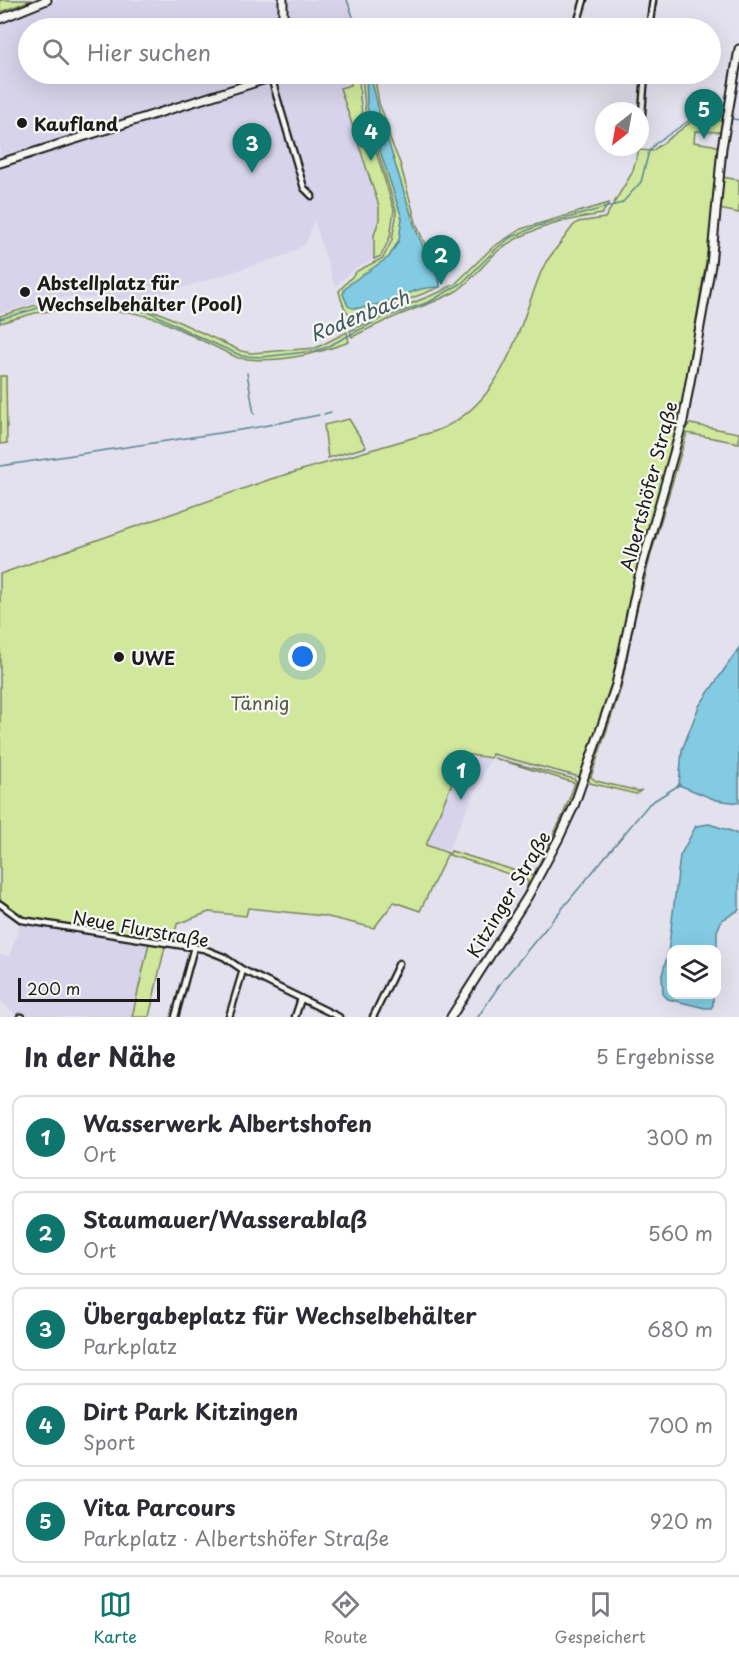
<!DOCTYPE html>
<html lang="de">
<meta charset="utf-8">
<style>
:root{--surface:#fff;--page:#f7f7f7;--text:#2b2b33;--muted:#7c7c81;--line:#e1e1e2;--accent:#0f766e}
body{margin:0;font-family:"Playpen Sans",sans-serif;background:var(--page);color:var(--text)}
.controls{position:absolute;right:18px;bottom:18px;display:grid;overflow:hidden;border-radius:12px;box-shadow:0 6px 24px #0002}
.controls button{width:54px;height:54px;display:grid;place-items:center;padding:0;border:0;border-bottom:2px solid var(--line);background:var(--surface);color:var(--text);font:30px sans-serif}
.compass{position:absolute;left:595px;top:102px;width:54px;height:54px;border-radius:50%;background:var(--surface);box-shadow:0 6px 24px #0002;rotate:211deg}
.scale{position:absolute;left:18px;bottom:15px;width:142px;box-sizing:border-box;padding-left:6px;border:3px solid #1c1c1c;border-top:0;font-size:16px;line-height:21px;white-space:nowrap;color:#1c1c1c;-webkit-text-stroke:4px #f6f6f2;paint-order:stroke}
.you{position:absolute;left:303px;top:657px;width:21px;height:21px;margin:-15px;border:4px solid #fff;border-radius:50%;background:#1a73e8;box-shadow:0 0 0 9px #1a73e833}
.badge{display:grid;place-items:center;width:39px;height:39px;border-radius:50%;background:var(--accent);color:#fff;font-size:20px;font-weight:700}
.pin{position:absolute;translate:-50% -50px;filter:drop-shadow(0 2px 3px #0008)}
.pin::after{content:'';position:absolute;top:32px;width:21px;height:18px;background:inherit;clip-path:polygon(0 0,100% 0,50% 100%)}
.list{margin:0;padding:0;list-style:none}
h2{display:flex;justify-content:space-between;align-items:center;height:78px;margin:0;padding:0 24px;font-size:26px}
h2 small{font-size:20px;font-weight:400;color:var(--muted)}
.list li{display:grid;grid-template-columns:39px 1fr auto;gap:18px;align-items:center;box-sizing:border-box;height:84px;margin:0 12px 12px;padding:0 12px;border:2px solid var(--line);border-radius:12px}
.list b{display:block;font-size:22px;white-space:nowrap}
.list p{margin:0;font-size:20px;white-space:nowrap;color:var(--muted)}
.list em{font-size:20px;font-style:normal;color:var(--muted)}
.icon{flex:none;width:33px;height:33px;fill:none;stroke:currentColor;stroke-width:2;stroke-linecap:round;stroke-linejoin:round}
.map{position:relative;flex:none;width:739px;height:1017px;overflow:hidden}
.search{position:absolute;background:var(--surface);box-shadow:0 6px 24px #0002;left:18px;right:18px;top:18px;height:66px;display:flex;align-items:center;gap:15px;box-sizing:border-box;padding:0 21px;border-radius:33px;color:var(--muted);font-size:22px}
.sheet{height:558px;background:var(--surface)}
nav{display:flex;justify-content:space-around;align-items:center;box-sizing:border-box;height:84px;border-top:2px solid var(--line);background:var(--surface);font-size:16px;color:var(--muted)}
nav a{display:grid;justify-items:center;gap:3px}
nav .on{color:var(--accent)}
.map>svg:first-child{display:block}
.built{fill:#d6d3ea}
.green{fill:#d0e79c;stroke:#76825c;stroke-width:1.5}
.water{fill:#82cbe2;stroke:#598593;stroke-width:1.5}
.lines{fill:none;stroke-linecap:round;stroke-linejoin:round}
.stream{stroke:#598593;stroke-width:1.5}
.street-casing{stroke:#1c1c1c;stroke-width:9}
.secondary-casing{stroke:#1c1c1c;stroke-width:11}
.street{stroke:#f6f6f2;stroke-width:4.5}
.secondary{stroke:#f6f6f2;stroke-width:7}
.poi-dot{fill:#1c1c1c;stroke:#f6f6f2;stroke-width:2}
.labels{text-anchor:middle;dominant-baseline:central;stroke-width:4.5;stroke-linejoin:round;paint-order:stroke}
.poi-label{font-size:18px;font-weight:bold;fill:#1c1c1c;stroke:#f6f6f2;text-anchor:start}
.street-label{font-size:18px;fill:#1c1c1c;stroke:#f6f6f2}
.park-label{font-size:18px;fill:#525942;stroke:#f6f6f2}
.water-label{font-size:20px;font-style:italic;fill:#405961;stroke:#f6f6f2}
</style>
<div class="map">
<svg width="739" height="1017" viewBox="0 0 739 1017">
<rect width="100%" height="100%" fill="#e3e1ed"/>
<filter id="ink" filterUnits="userSpaceOnUse"><feTurbulence type="fractalNoise" baseFrequency=".0167" numOctaves="2"/><feDisplacementMap in="SourceGraphic" scale="12" xChannelSelector="R" yChannelSelector="G"/><feConvolveMatrix kernelMatrix="1 2 1 2 8 2 1 2 1" color-interpolation-filters="sRGB"/></filter>
<g filter="url(#ink)">
<g class="built">
<path d="M57 0H348L357 28H28V74H359L360 98 364 121 372 138 394 210 391 237 381 256 356 268 335 286 314 220 306 243 289 254 143 300 61 297 0 313V24Z"/>
<path d="M464 754 491 758 448 850 426 846Z"/>
<path d="M21 921 149 941 132 1017H27L16 1014 2 1003 0 1001V954L9 957Z"/>
</g>
<g class="green">
<path d="M0 0H32L0 12Z"/>
<path d="M350 74H359L360 98 363 121 372 139 394 210 390 237 381 256 374 259V235L379 220V206L340 88 351 85Z"/>
<path d="M362 74H374L379 103 388 126 390 139 400 163 417 226 440 278V287L357 320C345 313 342 304 339 291L357 271 383 258 392 240 396 217V210L375 142 366 120Z"/>
<path d="M707 119 722 121 721 132 695 131 694 142 713 145 720 148 707 256 678 427 627 613 613 678 580 777 492 754 491 758 464 754 426 845 448 853 420 911 394 902 374 928 324 916 248 908 246 916 209 912 177 924 173 943 166 942 149 1017H132L150 939 22 919 0 903V574L271 479 436 431C503 405 517 332 541 272L546 262 573 226 578 222 605 218 632 173 639 150 652 151 691 122Z"/>
<path d="M722 177 739 180V213L719 209Z"/>
<path d="M609 203 602 214C569 219 524 229 498 251 484 263 474 279 458 290 442 300 424 305 407 312 388 319 370 328 352 337L350 331 385 314 440 292 455 284 493 247 521 229Z"/>
<path d="M58 303 131 306 160 313 241 351 251 353 316 348 347 332 349 342C314 355 276 364 238 358L158 319 130 312 58 310 35 313 0 323V316L33 306Z"/>
<path d="M0 376H6L7 443 0 444Z"/>
<path d="M349 419 366 447 328 458 324 425Z"/>
<path d="M690 424 739 433V443L687 433 651 554 634 621 621 688 591 777 596 781 638 791 642 790 636 794 590 783 587 776 615 694 638 588 685 428Z"/>
<path d="M494 758 574 779 579 785C554 849 521 901 485 959L479 962 486 955C495 941 528 895 528 881L486 866 449 855 451 851 533 876 563 815 575 783Z"/>
</g>
<g class="water">
<path d="M366 74H370L381 119 415 227 431 266 440 282V287C433 287 427 288 421 289 405 294 360 315 348 306L343 294 345 289 352 282 389 257 399 240 402 218 371 123 367 106Z"/>
<path d="M739 648V803L716 800 679 785 682 750 699 706Z"/>
<path d="M709 824 731 831 739 835V910L722 920 717 931V959L716 950H672V994L713 995V1005L711 1008H705L668 999 663 994 662 975 668 953 680 856 696 826Z"/>
</g>
<g class="lines">
<g class="stream">
<path d="M347 0 357 28"/>
<path d="M729 118 739 120"/>
<path d="M0 319 42 307 131 309 152 313 193 334 242 356 262 357 315 351 327 347 380 319 429 302 462 283 496 249 510 238 535 227 622 203 641 182 649 151 656 143 693 118 711 115 724 117"/>
<path d="M247 373 254 414"/>
<path d="M324 414 331 412"/>
<path d="M0 466 253 428 319 415"/>
<path d="M478 1017 502 981 649 804 679 785"/>
</g>
<defs>
<g id="street">
<path d="M549 24 572 28 576 27 584 0"/>
<path d="M649 28 653 0"/>
<path d="M271 77 304 188 312 196"/>
<path d="M640 138 645 74"/>
<path d="M0 904 22 920 204 949 224 957 243 970 339 1017"/>
<path d="M20 1017H22"/>
<path d="M175 1017 194 947"/>
<path d="M229 1017 243 970"/>
<path d="M295 1017 301 999"/>
<path d="M373 1017 399 963"/>
</g>
<g id="secondary">
<path d="M0 19 47 0"/>
<path d="M283 28V0"/>
<path d="M0 163 282 74"/>
<path d="M451 1017 528 896 559 838 574 806 616 685 638 580 683 421 711 265 722 148 739 49"/>
</g>
</defs>
<use href="#street" class="street-casing"/>
<use href="#secondary" class="secondary-casing"/>
<use href="#street" class="street"/>
<use href="#secondary" class="secondary"/>
</g>
</g>
<g class="poi-dot">
<circle cx="22" cy="123" r="6"/>
<circle cx="25" cy="292" r="6"/>
<circle cx="119" cy="657" r="6"/>
</g>
<g class="labels">
<g class="poi-label">
<text x="34" y="123">Kaufland</text>
<text x="37" y="282">Abstellplatz für<tspan x="37" dy="21">Wechselbehälter (Pool)</tspan></text>
<text x="131" y="657">UWE</text>
</g>
<g class="street-label">
<text transform="translate(648 486) rotate(-75)">Albertshöfer Straße</text>
<text transform="translate(508 894) rotate(-59)">Kitzinger Straße</text>
<text transform="translate(141 928) rotate(10)">Neue Flurstraße</text>
</g>
<g class="park-label">
<text x="260" y="702">Tännig</text>
</g>
<g class="water-label">
<text transform="translate(359 315) rotate(-22)">Rodenbach</text>
</g>
</g>
</svg>
<div class="controls">
<button><svg class="icon" aria-label="layers" viewBox="0 0 24 24"><path d="M12 4l9 5-9 5-9-5zM3 14l9 5 9-5"/></svg></button>
</div>
<svg class="compass" viewBox="-18 -18 36 36"><path d="M0-13l5 13h-10z" fill="#e53935"/><path d="M0 13l5-13h-10z" fill="#7c7c81"/></svg>
<div class="scale">200 m</div>
<div class="you"></div>
<div class="pin badge" style="left:461px;top:800px">1</div>
<div class="pin badge" style="left:441px;top:285px">2</div>
<div class="pin badge" style="left:252px;top:173px">3</div>
<div class="pin badge" style="left:371px;top:161px">4</div>
<div class="pin badge" style="left:704px;top:139px">5</div>
<div class="search"><svg class="icon" aria-label="search" viewBox="0 0 24 24"><circle cx="10" cy="10" r="6"/><path d="M15 15l6 6"/></svg>Hier suchen</div>
</div>
<section class="sheet">
<h2>In der Nähe<small>5 Ergebnisse</small></h2>
<ul class="list">
<li><span class="badge">1</span><div><b>Wasserwerk Albertshofen</b><p>Ort</p></div><em>300 m</em></li>
<li><span class="badge">2</span><div><b>Staumauer/Wasserablaß</b><p>Ort</p></div><em>560 m</em></li>
<li><span class="badge">3</span><div><b>Übergabeplatz für Wechselbehälter</b><p>Parkplatz</p></div><em>680 m</em></li>
<li><span class="badge">4</span><div><b>Dirt Park Kitzingen</b><p>Sport</p></div><em>700 m</em></li>
<li><span class="badge">5</span><div><b>Vita Parcours</b><p>Parkplatz · Albertshöfer Straße</p></div><em>920 m</em></li>
</ul>
</section>
<nav>
<a class="on"><svg class="icon" aria-label="map" viewBox="0 0 24 24"><path d="M3 6l6-2 6 2 6-2v14l-6 2-6-2-6 2zM9 4v14M15 6v14"/></svg>Karte</a>
<a><svg class="icon" aria-label="directions" viewBox="0 0 24 24"><path d="M12 3l9 9-9 9-9-9zM9 14v-3h6M13 9l2 2-2 2"/></svg>Route</a>
<a><svg class="icon" aria-label="saved" viewBox="0 0 24 24"><path d="M7 4h10v16l-5-4-5 4z"/></svg>Gespeichert</a>
</nav>
